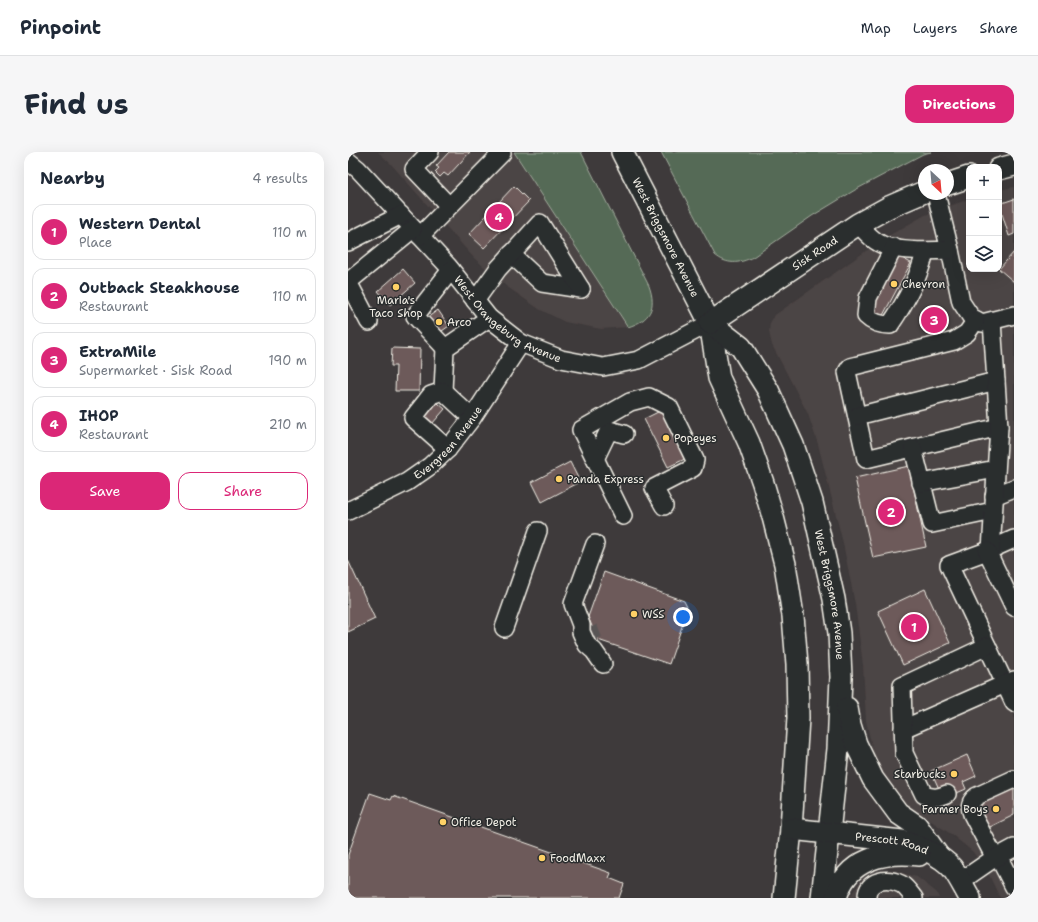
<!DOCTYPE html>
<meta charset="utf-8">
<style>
:root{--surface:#fff;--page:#f6f6f7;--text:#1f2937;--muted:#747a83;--line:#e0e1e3;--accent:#db2777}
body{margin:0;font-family:"Shantell Sans",sans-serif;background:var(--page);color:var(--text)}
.controls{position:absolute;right:12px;top:12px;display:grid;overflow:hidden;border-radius:8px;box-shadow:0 4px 16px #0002}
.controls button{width:36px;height:36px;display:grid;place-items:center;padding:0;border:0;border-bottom:1px solid var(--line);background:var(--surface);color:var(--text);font:20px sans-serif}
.compass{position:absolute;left:570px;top:12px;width:36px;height:36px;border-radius:50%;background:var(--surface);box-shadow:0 4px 16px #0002;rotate:154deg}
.you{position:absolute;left:335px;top:465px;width:14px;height:14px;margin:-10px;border:3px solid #fff;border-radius:50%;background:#1a73e8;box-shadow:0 0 0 6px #1a73e833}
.badge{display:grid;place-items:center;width:26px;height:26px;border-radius:50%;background:var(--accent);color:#fff;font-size:13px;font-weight:700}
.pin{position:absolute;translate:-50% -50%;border:2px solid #fff;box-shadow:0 1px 4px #0006}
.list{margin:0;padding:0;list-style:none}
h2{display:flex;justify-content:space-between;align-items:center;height:52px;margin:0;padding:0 16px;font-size:17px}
h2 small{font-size:13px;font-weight:400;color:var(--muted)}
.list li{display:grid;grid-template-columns:26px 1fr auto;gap:12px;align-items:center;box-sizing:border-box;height:56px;margin:0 8px 8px;padding:0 8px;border:1px solid var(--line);border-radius:12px}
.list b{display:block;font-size:15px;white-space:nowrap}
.list p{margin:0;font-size:13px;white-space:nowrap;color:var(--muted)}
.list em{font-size:13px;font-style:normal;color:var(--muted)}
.actions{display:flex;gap:8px;padding:12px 16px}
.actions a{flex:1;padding:9px 0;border:1px solid var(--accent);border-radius:12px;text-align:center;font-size:14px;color:var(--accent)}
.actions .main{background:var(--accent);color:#fff}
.icon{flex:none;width:22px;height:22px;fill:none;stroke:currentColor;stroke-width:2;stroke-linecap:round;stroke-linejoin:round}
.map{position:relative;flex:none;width:666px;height:746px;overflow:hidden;border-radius:12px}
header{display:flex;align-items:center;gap:24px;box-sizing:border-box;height:56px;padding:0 20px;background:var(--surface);border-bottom:1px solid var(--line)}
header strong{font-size:19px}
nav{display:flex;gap:22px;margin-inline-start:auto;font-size:14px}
.intro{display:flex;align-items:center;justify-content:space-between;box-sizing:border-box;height:96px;padding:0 24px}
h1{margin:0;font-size:28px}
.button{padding:10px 18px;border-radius:12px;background:var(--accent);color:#fff;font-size:14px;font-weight:700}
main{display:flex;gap:24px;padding:0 24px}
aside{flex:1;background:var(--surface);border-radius:12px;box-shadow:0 4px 16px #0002}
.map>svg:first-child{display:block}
.built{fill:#4c4444}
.green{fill:#556a56;stroke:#a4ae9f}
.building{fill:#6d5a5a;stroke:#f4f1e8}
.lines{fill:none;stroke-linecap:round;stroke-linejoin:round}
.minor-tunnel{stroke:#595555;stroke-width:17;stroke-dasharray:17 8;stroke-linecap:butt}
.minor-casing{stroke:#f4f1e8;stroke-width:20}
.major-casing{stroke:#f4f1e8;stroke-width:24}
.minor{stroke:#2a2d2e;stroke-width:17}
.major{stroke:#2a2d2e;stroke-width:21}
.poi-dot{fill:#ffd166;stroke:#2a2d2e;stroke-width:1.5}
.labels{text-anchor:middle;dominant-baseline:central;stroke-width:3;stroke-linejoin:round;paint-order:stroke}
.street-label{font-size:11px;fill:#f4f1e8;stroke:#2a2d2e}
.poi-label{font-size:11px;fill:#f4f1e8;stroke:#2a2d2e;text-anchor:start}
</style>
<header>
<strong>Pinpoint</strong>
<nav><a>Map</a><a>Layers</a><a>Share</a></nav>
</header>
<div class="intro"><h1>Find us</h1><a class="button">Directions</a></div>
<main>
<aside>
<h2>Nearby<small>4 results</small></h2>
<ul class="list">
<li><span class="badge">1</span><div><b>Western Dental</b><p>Place</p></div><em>110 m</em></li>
<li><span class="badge">2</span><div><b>Outback Steakhouse</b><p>Restaurant</p></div><em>110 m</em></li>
<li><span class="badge">3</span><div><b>ExtraMile</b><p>Supermarket · Sisk Road</p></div><em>190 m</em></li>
<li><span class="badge">4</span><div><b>IHOP</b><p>Restaurant</p></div><em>210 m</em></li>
</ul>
<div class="actions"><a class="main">Save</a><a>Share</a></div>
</aside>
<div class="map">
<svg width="666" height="746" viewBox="0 0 666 746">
<rect width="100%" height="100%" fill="#3e3a3b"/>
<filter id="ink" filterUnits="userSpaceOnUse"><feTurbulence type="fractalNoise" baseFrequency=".025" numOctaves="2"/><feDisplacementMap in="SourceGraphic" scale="8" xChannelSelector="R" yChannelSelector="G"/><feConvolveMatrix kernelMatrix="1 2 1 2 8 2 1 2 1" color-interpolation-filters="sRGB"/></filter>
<g filter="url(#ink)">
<g class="built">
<path d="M30 0H166L280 175 253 177 217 170 191 157 158 134 126 106 43 12Z"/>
<path d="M666 35V746H652L642 725 625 700 603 682 583 669 566 660 558 652 534 620 525 599 518 569 515 513 507 452 495 391 470 292 460 262 424 193 421 180 422 171 427 163 535 87 577 63 621 47V117H651V38Z"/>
<path d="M542 718 569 725 588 740 591 746H501L515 726Z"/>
</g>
<g class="green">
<path d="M166 0H233L301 134C309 156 302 168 280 175Z"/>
<path d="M313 0H583L575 2 507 38 464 64 405 105C391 112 379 113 367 103Z"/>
</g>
<g class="building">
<path d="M101 0H122L100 24 96 21 92 25 87 20 91 16 88 14Z"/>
<path d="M166 34 181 49 136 96 121 82Z"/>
<path d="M666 47V82L661 84 651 52Z"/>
<path d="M666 100V130L651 117Z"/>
<path d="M550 104 563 111 533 167 520 160Z"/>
<path d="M55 117 67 131 42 153 30 139Z"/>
<path d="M90 158 101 174 87 184 76 168Z"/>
<path d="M44 196 72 197 71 239H47L48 214H43Z"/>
<path d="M84 246 97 257 84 272 71 262Z"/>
<path d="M316 257 339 306 320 315 296 267Z"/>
<path d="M222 310 232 330 194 350 184 330Z"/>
<path d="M561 314 578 395 525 406 507 326Z"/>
<path d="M0 408 27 467 0 480Z"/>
<path d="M256 420 336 449 340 457 321 512 250 488 240 465Z"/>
<path d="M577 437 602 491 555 513 530 459Z"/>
<path d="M619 603 628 624 615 630 618 637 604 643 592 639 583 619Z"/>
<path d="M666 632V663L638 677 626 652Z"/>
<path d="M22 641 43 648 45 644 263 721 261 726 276 732 271 746H0V703Z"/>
</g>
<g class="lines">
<path class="minor-tunnel" d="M241 476 246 488"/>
<defs>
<g id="minor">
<path d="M82 0 66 17 101 54"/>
<path id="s1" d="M0 9 10 17 100 114 141 166 173 191 213 207 255 215 291 208 362 171"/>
<path d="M588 42 602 98 613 150 623 165 634 171 666 163"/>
<path d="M510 72C516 78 523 87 531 91 546 100 584 99 602 98"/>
<path d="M72 84 154 1 152 0"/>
<path d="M0 90 53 63"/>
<path d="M546 95 520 146 518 164C525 171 532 173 542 173 557 151 571 126 577 100"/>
<path d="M163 102 194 131 233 137"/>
<path d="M127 149 150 117 192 71 233 137"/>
<path d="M628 168 619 181 606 189 502 215 499 220 518 307 651 275"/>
<path d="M21 170 0 130 65 77"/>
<path d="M97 196 67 164 103 118"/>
<path d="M95 239 97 196 141 166"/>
<path d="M509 264 648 229"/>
<path d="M565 296 584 372 645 359"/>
<path d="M100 297 65 266 83 243 95 239 124 266"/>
<path d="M247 307 261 278 276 282"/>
<path d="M573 331 648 317"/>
<path d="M646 344 666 336"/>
<path id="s2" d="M0 359 59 330 82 314 100 297 124 266 173 191"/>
<path d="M275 364 233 278 282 250 301 245 321 255 347 308 345 316 306 336 316 354"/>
<path d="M666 387 639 399 601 413 666 551"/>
<path d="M247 392 225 452 233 473V480L239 493 246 499 255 512"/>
<path d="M643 398 651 275 644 169"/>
<path d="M639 399 666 455"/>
<path d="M156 476 190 379"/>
<path d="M555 577 666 528"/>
<path d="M599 642C590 646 585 646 576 643L556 601 554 534 639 494"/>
<path d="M650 704 666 735"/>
<path d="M647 706 624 662C621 655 622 649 629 644L666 627"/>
<path d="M613 729 642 709 666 696"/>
<path d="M519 746C518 727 540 726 553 732 558 735 562 741 566 746"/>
</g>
<g id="major">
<path id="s3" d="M274 0 362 171 371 226 401 291 415 331 425 365 437 412 445 464 449 512 450 566 443 677 436 746"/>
<path d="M651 17 666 13"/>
<path d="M600 32 621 25"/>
<path id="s4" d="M362 171 393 195 420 238 445 293 464 350 486 447 491 481 493 525 490 597 474 746"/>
<path id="s5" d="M362 171 510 72 541 55 576 40"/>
<path d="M499 556 502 573 508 592 525 627 550 661 569 674 591 705"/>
<path id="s6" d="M443 677 554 689C571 695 592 702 604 716 611 725 616 736 622 746"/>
<path d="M488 746C498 707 536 699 571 703"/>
</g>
</defs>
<use href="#minor" class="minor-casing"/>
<use href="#major" class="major-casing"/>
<use href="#minor" class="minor"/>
<use href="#major" class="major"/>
</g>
</g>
<g class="poi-dot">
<circle cx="546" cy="132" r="4"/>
<circle cx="48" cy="135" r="4"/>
<circle cx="91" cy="170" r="4"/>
<circle cx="318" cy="286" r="4"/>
<circle cx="211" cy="327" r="4"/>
<circle cx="286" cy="462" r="4"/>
<circle cx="606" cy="622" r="4"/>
<circle cx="648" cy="657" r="4"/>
<circle cx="95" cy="670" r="4"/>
<circle cx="194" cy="706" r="4"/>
</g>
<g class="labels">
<g class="street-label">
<text stroke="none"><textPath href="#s3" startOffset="96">West Briggsmore Avenue</textPath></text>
<text stroke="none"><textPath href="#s5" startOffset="126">Sisk Road</textPath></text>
<text stroke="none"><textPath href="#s1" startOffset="227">West Orangeburg Avenue</textPath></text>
<text stroke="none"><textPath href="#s2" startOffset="123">Evergreen Avenue</textPath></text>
<text stroke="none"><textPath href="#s4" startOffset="305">West Briggsmore Avenue</textPath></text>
<text stroke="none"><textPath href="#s6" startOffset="102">Prescott Road</textPath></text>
</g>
<g class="poi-label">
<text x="554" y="132">Chevron</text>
<text x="48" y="148" text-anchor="middle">Maria's<tspan x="48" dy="13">Taco Shop</tspan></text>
<text x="99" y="170">Arco</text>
<text x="326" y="286">Popeyes</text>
<text x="219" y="327">Panda Express</text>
<text x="294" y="462">WSS</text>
<text x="598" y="622" text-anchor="end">Starbucks</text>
<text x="640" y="657" text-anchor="end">Farmer Boys</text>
<text x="103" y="670">Office Depot</text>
<text x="202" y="706">FoodMaxx</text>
</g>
</g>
</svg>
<div class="controls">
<button>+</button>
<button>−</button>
<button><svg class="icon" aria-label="layers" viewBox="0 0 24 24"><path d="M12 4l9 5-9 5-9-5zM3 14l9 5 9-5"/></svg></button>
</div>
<svg class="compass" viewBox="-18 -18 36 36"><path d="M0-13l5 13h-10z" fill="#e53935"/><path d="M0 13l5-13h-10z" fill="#747a83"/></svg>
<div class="you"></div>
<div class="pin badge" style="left:566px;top:475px">1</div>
<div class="pin badge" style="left:543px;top:360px">2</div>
<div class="pin badge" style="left:586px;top:168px">3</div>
<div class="pin badge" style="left:151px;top:65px">4</div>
</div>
</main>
